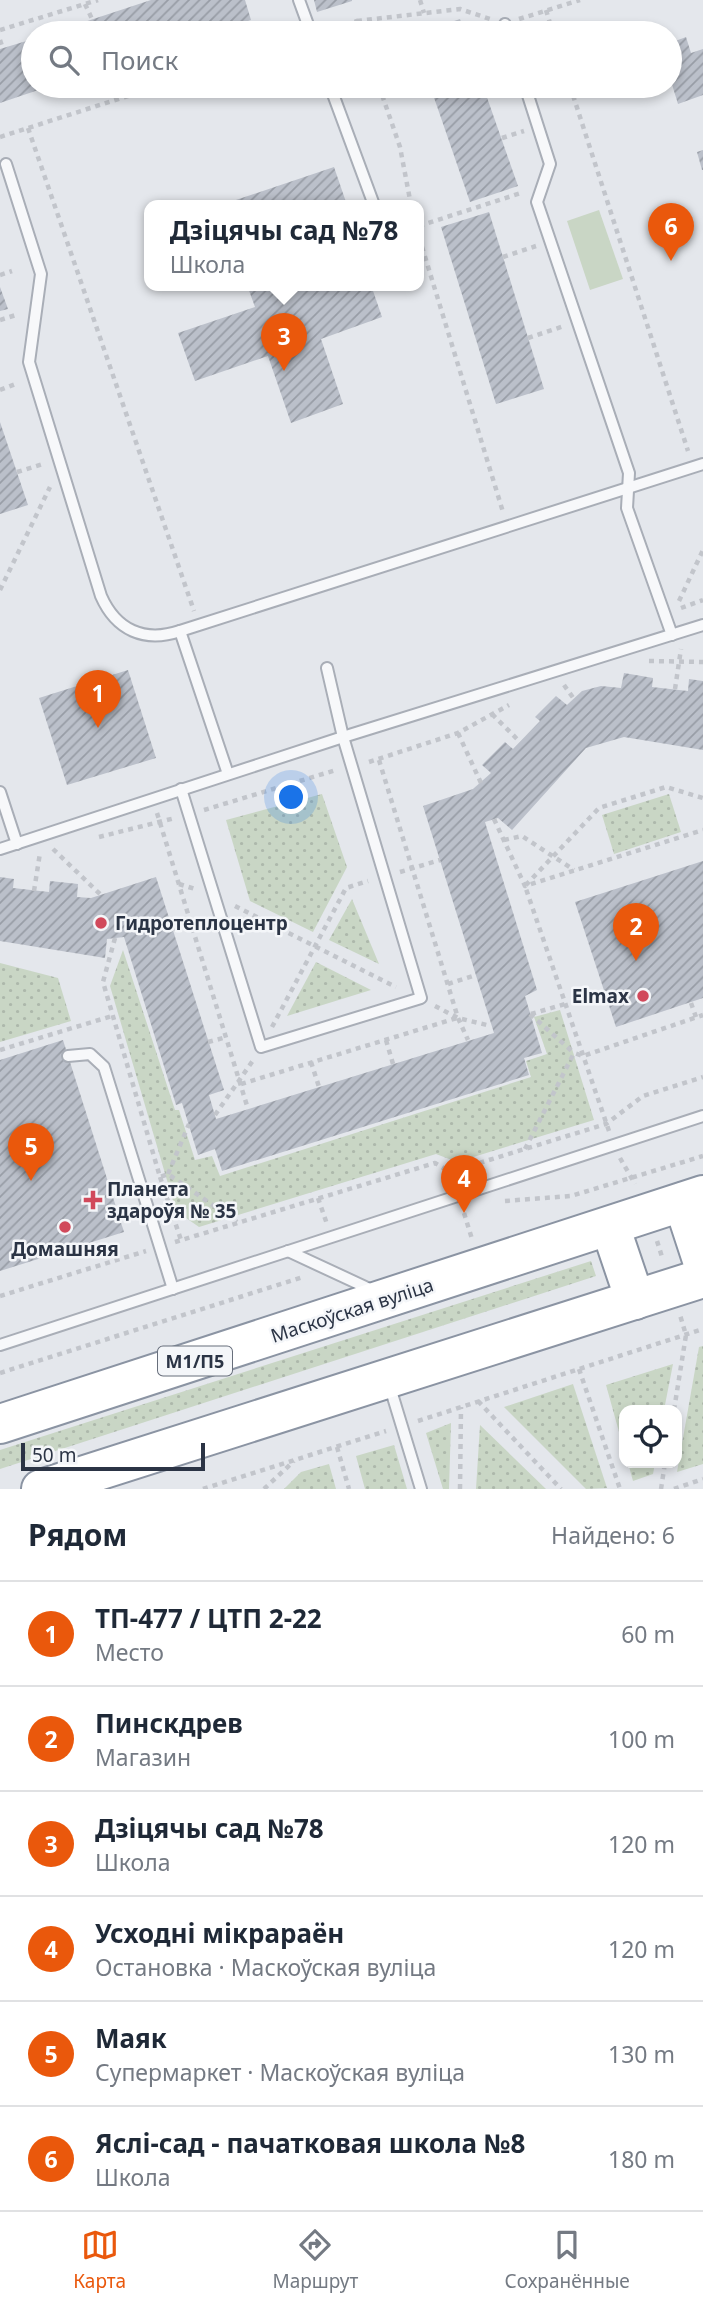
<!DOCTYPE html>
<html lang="ru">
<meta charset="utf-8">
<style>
:root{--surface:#fff;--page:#f2f2f3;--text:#1f2937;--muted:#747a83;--line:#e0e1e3;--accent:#ea580c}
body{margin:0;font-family:"Noto Sans",sans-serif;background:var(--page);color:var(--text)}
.controls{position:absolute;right:21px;bottom:21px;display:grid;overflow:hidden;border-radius:14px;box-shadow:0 4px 10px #0003}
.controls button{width:63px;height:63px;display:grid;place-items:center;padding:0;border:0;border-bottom:2px solid var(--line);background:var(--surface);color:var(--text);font:35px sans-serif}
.scale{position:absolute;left:21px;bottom:18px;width:184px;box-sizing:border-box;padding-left:7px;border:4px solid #2b3445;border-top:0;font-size:19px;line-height:24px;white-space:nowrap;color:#2b3445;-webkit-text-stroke:5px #f4f6f9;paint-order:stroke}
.you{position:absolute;left:292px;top:798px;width:24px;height:24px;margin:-18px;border:5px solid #fff;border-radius:50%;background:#1a73e8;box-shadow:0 0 0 10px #1a73e833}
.badge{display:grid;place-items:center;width:46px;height:46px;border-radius:50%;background:var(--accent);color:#fff;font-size:23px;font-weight:700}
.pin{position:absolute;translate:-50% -58px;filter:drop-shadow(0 2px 4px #0008)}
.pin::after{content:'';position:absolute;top:37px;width:24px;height:21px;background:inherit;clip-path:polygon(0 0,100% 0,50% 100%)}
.popup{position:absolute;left:144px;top:200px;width:280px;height:91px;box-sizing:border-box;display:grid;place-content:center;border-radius:14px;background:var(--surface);filter:drop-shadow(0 2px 5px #0005);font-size:23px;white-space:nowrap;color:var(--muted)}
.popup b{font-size:26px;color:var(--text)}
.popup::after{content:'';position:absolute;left:50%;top:100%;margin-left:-14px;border:14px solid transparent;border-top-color:var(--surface)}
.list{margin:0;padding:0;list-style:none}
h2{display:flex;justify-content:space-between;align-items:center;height:91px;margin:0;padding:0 28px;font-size:30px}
h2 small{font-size:23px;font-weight:400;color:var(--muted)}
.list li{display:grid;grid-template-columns:46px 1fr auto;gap:21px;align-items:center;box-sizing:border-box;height:105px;padding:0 28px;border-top:2px solid var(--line)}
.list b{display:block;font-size:26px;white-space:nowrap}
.list p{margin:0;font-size:23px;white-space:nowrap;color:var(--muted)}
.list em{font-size:23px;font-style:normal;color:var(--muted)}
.icon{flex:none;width:38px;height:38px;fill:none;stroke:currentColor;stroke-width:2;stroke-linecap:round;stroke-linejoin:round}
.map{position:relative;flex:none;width:703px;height:1489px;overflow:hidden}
.search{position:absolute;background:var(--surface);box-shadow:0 4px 10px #0003;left:21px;right:21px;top:21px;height:77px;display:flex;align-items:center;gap:18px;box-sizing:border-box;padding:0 24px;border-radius:38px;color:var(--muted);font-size:26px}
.sheet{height:721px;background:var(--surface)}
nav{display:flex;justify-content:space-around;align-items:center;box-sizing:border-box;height:98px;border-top:2px solid var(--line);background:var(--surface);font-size:19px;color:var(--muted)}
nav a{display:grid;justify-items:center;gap:4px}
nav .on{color:var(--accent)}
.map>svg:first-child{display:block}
.green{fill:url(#green-dots)}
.pitch{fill:#c9d6c5}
.building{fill:url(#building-hatch)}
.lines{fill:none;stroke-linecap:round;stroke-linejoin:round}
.lane-casing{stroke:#a9aeb7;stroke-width:14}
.highway-casing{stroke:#8b94a3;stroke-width:42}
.path{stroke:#c2c5cb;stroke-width:4.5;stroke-dasharray:5 5;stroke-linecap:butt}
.lane{stroke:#f7f8fa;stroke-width:10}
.highway{stroke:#fff;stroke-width:38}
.poi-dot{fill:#d1495b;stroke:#f4f6f9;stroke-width:2.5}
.labels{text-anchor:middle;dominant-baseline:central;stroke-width:5;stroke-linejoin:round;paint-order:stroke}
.shield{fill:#f4f6f9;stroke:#676e7b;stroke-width:2}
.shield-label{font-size:18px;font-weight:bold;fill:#2b3445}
.poi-label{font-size:19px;font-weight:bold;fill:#2b3445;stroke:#f4f6f9;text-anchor:start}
.street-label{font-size:19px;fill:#2b3445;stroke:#f4f6f9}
</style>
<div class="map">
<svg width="703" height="1489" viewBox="0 0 703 1489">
<defs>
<pattern id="green-dots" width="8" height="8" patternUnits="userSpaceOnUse" patternTransform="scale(1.75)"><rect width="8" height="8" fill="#c9d6c5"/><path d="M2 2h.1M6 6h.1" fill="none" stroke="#adb8ab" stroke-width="1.8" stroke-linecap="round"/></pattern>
<pattern id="building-hatch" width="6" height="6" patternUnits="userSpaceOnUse" patternTransform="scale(1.75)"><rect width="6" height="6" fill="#bbc0ca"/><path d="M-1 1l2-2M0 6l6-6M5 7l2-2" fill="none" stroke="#989da6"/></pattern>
</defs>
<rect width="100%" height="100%" fill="#e4e7ec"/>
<g class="green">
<path d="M322 794 347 867 313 932 250 901 226 820Z"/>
<path d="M669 794 681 832 614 854 602 815Z"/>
<path d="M352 899 379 964 329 940Z"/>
<path d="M123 950 175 1110H179L195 1160 212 1156 220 1176 531 1077 526 1061 547 1054 534 1017 560 1010 594 1120 457 1162 436 1154 199 1227 176 1211 110 986Z"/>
<path d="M316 962 371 990 287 1016Z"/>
<path d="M0 963 58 978 71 1021 0 1042Z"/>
<path d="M591 1261 596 1276 0 1469V1450Z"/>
<path d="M703 1346V1464L677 1472 699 1347Z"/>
<path d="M673 1364 664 1410H624V1450L606 1385Z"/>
<path d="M573 1384 607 1488 586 1489 504 1407Z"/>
<path d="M451 1423 449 1489H443L426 1433Z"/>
<path d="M480 1425 546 1489H476Z"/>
<path d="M394 1445 407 1489H365L356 1456Z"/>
<path d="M628 1463H655L653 1474 633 1481Z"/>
<path d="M329 1464 336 1489H284L301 1472Z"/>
</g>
<path class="pitch" d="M599 210 623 279 590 290 567 221Z"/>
<g class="building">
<path d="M151 0H245L251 20 211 33H51Z"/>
<path d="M314 0H352V1L317 12Z"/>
<path d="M460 19 465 33H419Z"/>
<path d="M686 37 691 53 703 49V95L678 104 670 78V43Z"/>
<path d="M33 39V86H50L0 103V49Z"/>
<path d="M430 86H483L518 186 470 202Z"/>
<path d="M703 150V170H702L697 152Z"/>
<path d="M334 167 347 205H224V204Z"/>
<path d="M489 212 544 389 496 404 441 227Z"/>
<path d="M247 285H297L299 291 315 285H371L382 317 321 339 343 404 291 423 268 356 195 381 178 333 255 307Z"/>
<path d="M0 287 8 309 0 311Z"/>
<path d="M0 422 28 505 0 514Z"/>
<path d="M128 670 156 758 67 785 39 698Z"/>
<path d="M624 673 653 678 652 687 688 691 689 679 703 681V750L624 737 586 748 512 830 498 818 485 822 537 990 525 996 542 1053 524 1058 529 1075 222 1171 215 1149 198 1155 182 1103 176 1105 124 937 107 939 105 958 0 941V877L14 879 13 888 49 892 50 881 78 884 77 897 91 898 156 877 224 1090 209 1095 216 1119 494 1033 423 806 473 789 491 773 482 765 505 742 513 749 540 721 535 717 556 696 567 705 582 691 601 686 621 688Z"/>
<path d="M703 861V998L616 1027 575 902Z"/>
<path d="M63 1040 124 1232 0 1271V1060Z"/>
</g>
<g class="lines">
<defs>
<g id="lane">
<path d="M299 0 311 33"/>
<path d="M505 24 508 33"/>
<path d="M330 86 374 205"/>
<path d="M525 86 550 164 537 202 629 473 627 508 672 635"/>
<path d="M6 164 41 274 29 362 101 596C116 630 144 643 180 631"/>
<path d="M228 774 180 631 703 464"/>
<path d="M181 789 261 1047 421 998 343 737 327 668"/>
<path d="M0 792 17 844"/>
<path d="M0 849 343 737 703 625"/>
<path d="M68 1056 90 1054 104 1067 173 1289"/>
<path d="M288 1251 374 1291"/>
<path d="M0 1345 703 1116"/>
<path d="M389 1384 421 1489"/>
</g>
<g id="highway">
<path d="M683 1202 703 1263"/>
<path d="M610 1226 635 1300"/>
<path d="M0 1424 703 1195"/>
<path d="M41 1489 703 1278"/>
</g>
</defs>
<use href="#lane" class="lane-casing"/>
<use href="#highway" class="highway-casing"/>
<g class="path">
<path d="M420 0 424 13"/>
<path d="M85 4 92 19"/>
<path d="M546 10 553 33"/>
<path d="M519 19 580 0"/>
<path d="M357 21 460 9 490 19"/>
<path d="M0 30 98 0"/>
<path d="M326 31 357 21 361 33"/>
<path d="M0 40 3 49"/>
<path d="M379 86 400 147 411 205"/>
<path d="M570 86 688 451"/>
<path d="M28 128 194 611"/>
<path d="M0 137 159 86"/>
<path d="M502 138 524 131"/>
<path d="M419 226 521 193"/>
<path d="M419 237 503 512"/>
<path d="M503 257 536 246"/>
<path d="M0 275 12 271"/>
<path d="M0 320 19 314"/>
<path d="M528 338 564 326"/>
<path d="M0 390 18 383"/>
<path d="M17 472 43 464"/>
<path d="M0 590 50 487"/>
<path d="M679 601 703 550"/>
<path d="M681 608 703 600"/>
<path d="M649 661 703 662"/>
<path d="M564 685 574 699"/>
<path d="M675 689 681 649"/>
<path d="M492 714 520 742"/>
<path d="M458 733 481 783"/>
<path d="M379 760 458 1018 468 1040"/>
<path d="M369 762 458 733 509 705"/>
<path d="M204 810 336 770"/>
<path d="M157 813 248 1109"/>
<path d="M494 819 525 886 703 830"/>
<path d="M99 837 175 818"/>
<path d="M504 840 522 836 574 870"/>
<path d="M53 849 101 895"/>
<path d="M400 872 440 860"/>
<path d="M179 884 195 889"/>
<path d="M34 891 40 853"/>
<path d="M235 906 396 987"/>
<path d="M173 929 192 925"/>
<path d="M115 938 103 982 160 1177 168 1174 237 1222"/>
<path d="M448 984 476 975"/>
<path d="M691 1003 696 1017"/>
<path d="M435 1006 458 1018 491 1026"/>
<path d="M530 1014 574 1053"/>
<path d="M531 1014 565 1004"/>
<path d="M272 1027 346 888 368 881"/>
<path d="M386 1040 393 1064"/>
<path d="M208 1042 227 1037"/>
<path d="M0 1050 112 1016"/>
<path d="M311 1062 319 1087"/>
<path d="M241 1084 457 1018"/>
<path d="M215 1115 254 1059"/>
<path d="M609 1131 525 886 599 808 666 787 703 798"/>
<path d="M525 1149 574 1053 583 1056 703 1015"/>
<path d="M620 1158 635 1184"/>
<path d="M168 1174 189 1124"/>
<path d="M160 1177 181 1240"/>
<path d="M318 1198 327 1224"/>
<path d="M505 1201 571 1196 703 1156"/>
<path d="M464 1213 472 1239"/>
<path d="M657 1241 663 1260"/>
<path d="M175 1242 435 1163 450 1172 606 1124 643 1096 703 1077"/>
<path d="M0 1296 146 1251"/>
<path d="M579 1369 620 1489"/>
<path d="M0 1373 303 1277"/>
<path d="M478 1401 561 1489"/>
<path d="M674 1410 686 1335 680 1315"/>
<path d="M418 1421 703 1329"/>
<path d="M337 1447 349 1489"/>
<path d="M203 1489 386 1431"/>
<path d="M264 1489 294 1461"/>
<path d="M460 1489 461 1407"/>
<path d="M661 1489 665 1463"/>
<path d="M674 1489 703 1479"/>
</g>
<use href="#lane" class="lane"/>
<use href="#highway" class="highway"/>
</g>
<g class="poi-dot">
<circle cx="101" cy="923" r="7"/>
<circle cx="643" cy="996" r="7"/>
<path d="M89.5 1189.5h7v7h7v7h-7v7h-7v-7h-7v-7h7z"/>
<circle cx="65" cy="1227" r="7"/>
</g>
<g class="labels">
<rect class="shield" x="158" y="1346.5" width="74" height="29" rx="5"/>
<g class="shield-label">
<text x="195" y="1361">М1/П5</text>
</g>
<g class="poi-label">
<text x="115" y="923">Гидротеплоцентр</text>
<text x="629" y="996" text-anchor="end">Elmax</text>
<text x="107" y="1189">Планета<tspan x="107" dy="22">здароўя № 35</tspan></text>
<text x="65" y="1249" text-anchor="middle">Домашняя</text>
</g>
<g class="street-label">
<text transform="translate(352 1310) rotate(-18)">Маскоўская вуліца</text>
</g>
</g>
</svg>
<div class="controls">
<button><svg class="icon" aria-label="locate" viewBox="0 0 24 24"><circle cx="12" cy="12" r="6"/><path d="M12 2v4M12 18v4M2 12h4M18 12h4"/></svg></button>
</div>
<div class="scale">50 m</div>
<div class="you"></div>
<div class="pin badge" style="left:98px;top:728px">1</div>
<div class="pin badge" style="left:636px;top:961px">2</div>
<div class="pin badge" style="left:284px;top:371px">3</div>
<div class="popup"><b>Дзіцячы сад №78</b>Школа</div>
<div class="pin badge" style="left:464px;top:1213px">4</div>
<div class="pin badge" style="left:31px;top:1181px">5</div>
<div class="pin badge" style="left:671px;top:261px">6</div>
<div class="search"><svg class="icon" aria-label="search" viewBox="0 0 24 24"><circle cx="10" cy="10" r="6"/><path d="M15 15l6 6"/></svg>Поиск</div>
</div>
<section class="sheet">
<h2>Рядом<small>Найдено: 6</small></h2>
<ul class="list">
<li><span class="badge">1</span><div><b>ТП-477 / ЦТП 2-22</b><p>Место</p></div><em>60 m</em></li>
<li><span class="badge">2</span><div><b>Пинскдрев</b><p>Магазин</p></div><em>100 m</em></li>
<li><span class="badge">3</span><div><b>Дзіцячы сад №78</b><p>Школа</p></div><em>120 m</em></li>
<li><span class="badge">4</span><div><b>Усходні мікрараён</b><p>Остановка · Маскоўская вуліца</p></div><em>120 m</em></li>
<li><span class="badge">5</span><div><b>Маяк</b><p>Супермаркет · Маскоўская вуліца</p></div><em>130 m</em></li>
<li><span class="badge">6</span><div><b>Яслі-сад - пачатковая школа №8</b><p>Школа</p></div><em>180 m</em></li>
</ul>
</section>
<nav>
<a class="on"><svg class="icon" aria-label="map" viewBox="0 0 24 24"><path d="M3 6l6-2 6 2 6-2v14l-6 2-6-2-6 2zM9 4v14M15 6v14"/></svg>Карта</a>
<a><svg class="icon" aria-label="directions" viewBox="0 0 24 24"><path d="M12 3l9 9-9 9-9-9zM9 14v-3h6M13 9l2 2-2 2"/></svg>Маршрут</a>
<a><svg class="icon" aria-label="saved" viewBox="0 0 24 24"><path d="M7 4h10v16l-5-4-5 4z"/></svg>Сохранённые</a>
</nav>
